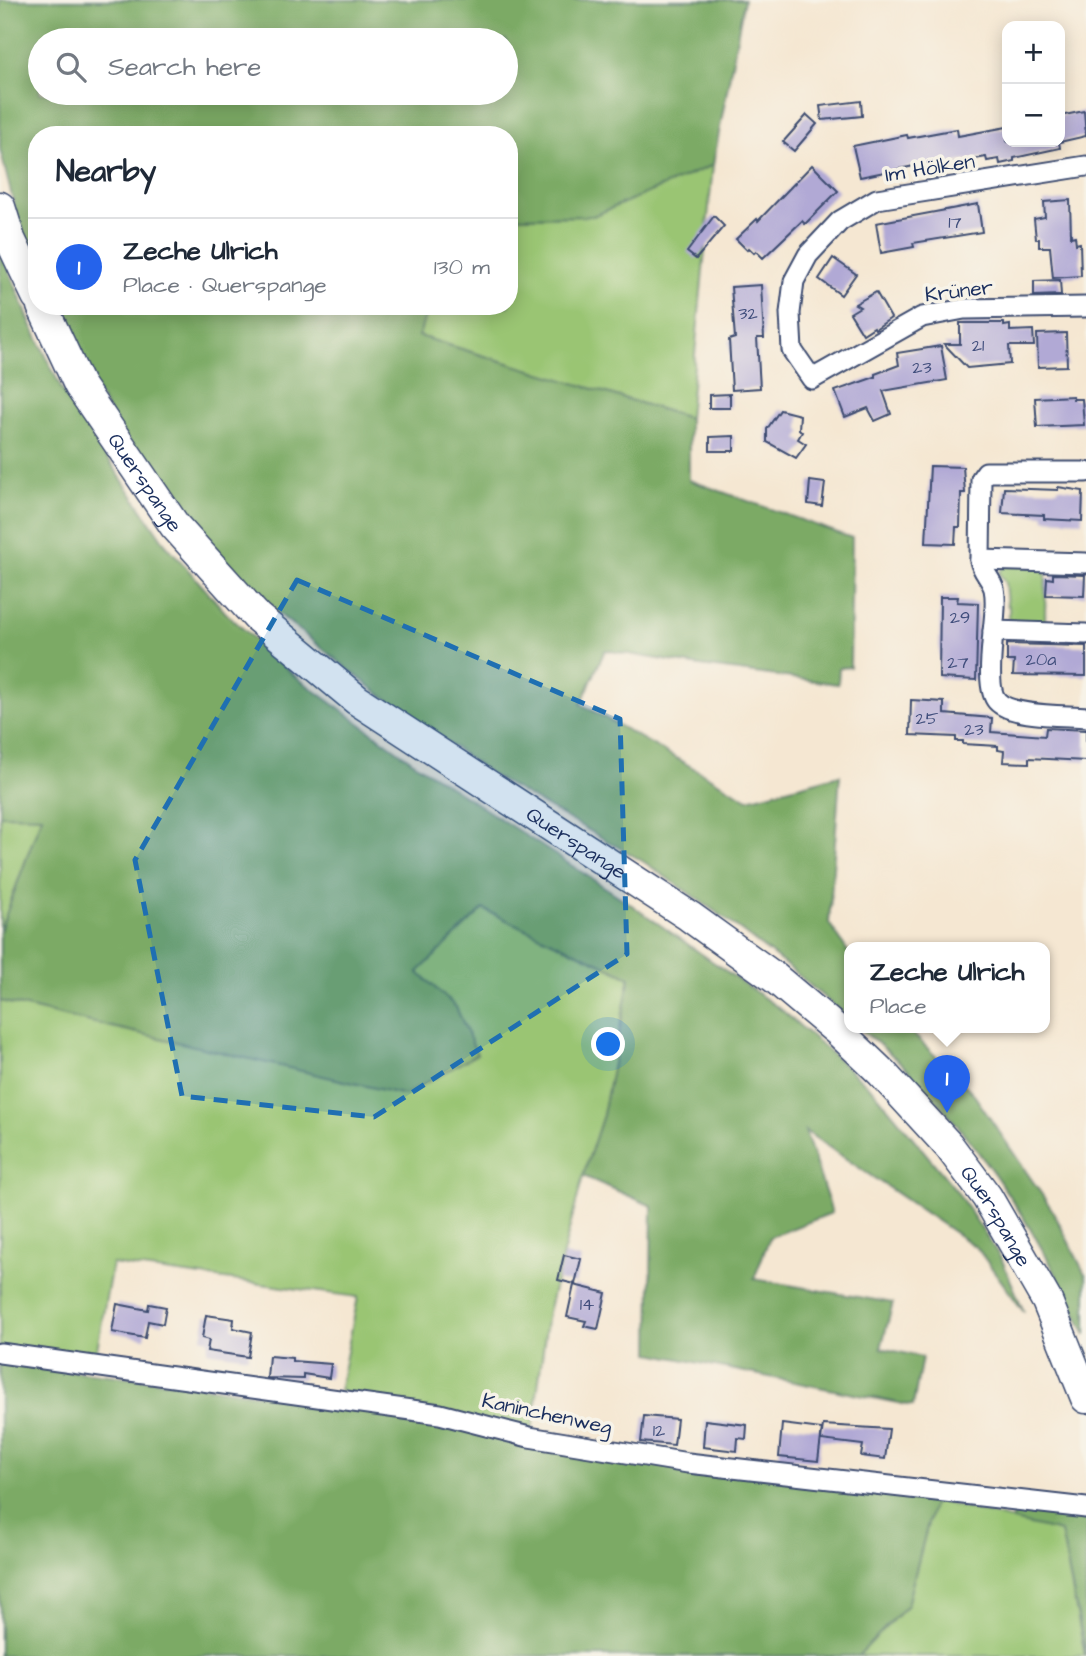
<!DOCTYPE html>
<meta charset="utf-8">
<style>
:root{--surface:#fff;--page:#f6f6f7;--text:#1f2937;--muted:#747a83;--line:#e0e1e3;--accent:#2563eb}
body{margin:0;font-family:"Architects Daughter",sans-serif;background:var(--page);color:var(--text)}
.controls{position:absolute;right:21px;top:21px;display:grid;overflow:hidden;border-radius:14px;box-shadow:0 4px 18px #0003}
.controls button{width:63px;height:63px;display:grid;place-items:center;padding:0;border:0;border-bottom:2px solid var(--line);background:var(--surface);color:var(--text);font:35px sans-serif}
.you{position:absolute;left:609px;top:1045px;width:24px;height:24px;margin:-18px;border:5px solid #fff;border-radius:50%;background:#1a73e8;box-shadow:0 0 0 10px #1a73e833}
.badge{display:grid;place-items:center;width:46px;height:46px;border-radius:50%;background:var(--accent);color:#fff;font-size:23px;font-weight:700}
.pin{position:absolute;translate:-50% -58px;filter:drop-shadow(0 2px 4px #0008)}
.pin::after{content:'';position:absolute;top:37px;width:24px;height:21px;background:inherit;clip-path:polygon(0 0,100% 0,50% 100%)}
.popup{position:absolute;left:844px;top:942px;width:206px;height:91px;box-sizing:border-box;display:grid;place-content:center;border-radius:14px;background:var(--surface);filter:drop-shadow(0 2px 5px #0005);font-size:23px;white-space:nowrap;color:var(--muted)}
.popup b{font-size:26px;color:var(--text)}
.popup::after{content:'';position:absolute;left:50%;top:100%;margin-left:-14px;border:14px solid transparent;border-top-color:var(--surface)}
.list{margin:0;padding:0;list-style:none}
h2{display:flex;justify-content:space-between;align-items:center;height:91px;margin:0;padding:0 28px;font-size:30px}
h2 small{font-size:23px;font-weight:400;color:var(--muted)}
.list li{display:grid;grid-template-columns:46px 1fr auto;gap:21px;align-items:center;box-sizing:border-box;height:98px;padding:0 28px;border-top:2px solid var(--line)}
.list b{display:block;font-size:26px;white-space:nowrap}
.list p{margin:0;font-size:23px;white-space:nowrap;color:var(--muted)}
.list em{font-size:23px;font-style:normal;color:var(--muted)}
.icon{flex:none;width:38px;height:38px;fill:none;stroke:currentColor;stroke-width:2;stroke-linecap:round;stroke-linejoin:round}
.map{position:relative;flex:none;width:1086px;height:1656px;overflow:hidden}
.search{position:absolute;background:var(--surface);box-shadow:0 4px 18px #0003;left:28px;top:28px;width:490px;height:77px;display:flex;align-items:center;gap:18px;box-sizing:border-box;padding:0 24px;border-radius:38px;color:var(--muted);font-size:26px}
.panel{position:absolute;background:var(--surface);box-shadow:0 4px 18px #0003;left:28px;top:126px;width:490px;height:189px;border-radius:28px}
.map>svg:first-child{display:block}
.green{fill:#9ac573;stroke:#5a7a68;stroke-width:2}
.forest{fill:#7baa65;stroke:#4b6c62;stroke-width:2;fill-rule:evenodd}
.building{fill:#b1a9d5}
.lines{fill:none;stroke-linecap:round;stroke-linejoin:round}
.street-casing{stroke:#3c4b6f;stroke-width:23}
.primary-casing{stroke:#3c4b6f;stroke-width:33}
.street{stroke:#fff;stroke-width:19}
.primary{stroke:#fff;stroke-width:30}
.marked{fill:#1f6fb2;fill-opacity:0.2;stroke:#1f6fb2;stroke-width:5;stroke-dasharray:14 9;stroke-linejoin:round}
.labels{text-anchor:middle;dominant-baseline:central;stroke-width:7;stroke-linejoin:round;paint-order:stroke}
.number-label{font-size:18px;fill:#404e7c}
.street-label{font-size:21px;fill:#1b2f5e;stroke:#f7f3e8}
</style>
<div class="map">
<svg width="1086" height="1656" viewBox="0 0 1086 1656">
<rect width="100%" height="100%" fill="#f7f3e8"/>
<filter id="ink" filterUnits="userSpaceOnUse"><feTurbulence type="fractalNoise" baseFrequency=".0143" numOctaves="2"/><feDisplacementMap in="SourceGraphic" scale="14" xChannelSelector="R" yChannelSelector="G"/><feConvolveMatrix kernelMatrix="1 2 1 2 8 2 1 2 1" color-interpolation-filters="sRGB"/></filter>
<filter id="wash" filterUnits="userSpaceOnUse"><feTurbulence type="fractalNoise" baseFrequency=".00686" numOctaves="4" result="noise"/><feDisplacementMap in="SourceGraphic" scale="28" xChannelSelector="R" yChannelSelector="G"/><feGaussianBlur stdDeviation="1.57" result="paint"/><feColorMatrix in="noise" values="0 0 0 0 0 0 0 0 0 0 0 0 0 0 0 0 0 1.4 0 .05"/><feComposite in="paint" operator="in"/></filter>
<g filter="url(#wash)">
<rect width="100%" height="100%" fill="#f5e7d2"/>
<g class="green">
<path d="M713 165 689 418 418 336 428 306H509V217L593 216Z"/>
<path d="M1005 564 1046 569 1045 621 1009 622V606L1007 605 1005 583 999 573Z"/>
<path d="M0 815H42L0 931Z"/>
<path d="M483 909 630 977 603 1115 583 1176 548 1312 532 1432 339 1391 358 1297 112 1264 95 1361 0 1348V1001L405 1095 456 1007 417 972Z"/>
<path d="M934 1500 1061 1532 1085 1656H858L907 1605Z"/>
</g>
<g class="forest">
<path d="M0 0H744L713 165 593 216 509 217V135H37V268L21 233 0 149ZM40 40H506V93H40Z"/>
<path d="M0 248 30 322 62 390 163 541 226 613 296 677 416 764 626 901 783 1011 876 1093 956 1190 1002 1260 1024 1312 977 1248 805 1131 832 1213 770 1237 754 1279 893 1303 881 1348 922 1357 913 1406 650 1353 652 1206 583 1176 603 1115 630 977 483 909 418 972 456 1007 477 1054 405 1095 0 1001V931L42 816 0 815Z"/>
<path d="M54 306H428L419 336 689 418V480L852 538 850 667 839 668 838 684 700 666 605 650 581 704 748 799 840 775 829 923 849 953V1019L791 969 723 917 644 862 495 777 373 689 269 606 213 548 138 458 87 377Z"/>
<path d="M858 1027H906L972 1092 1053 1211 1086 1276V1335C1043 1240 984 1149 911 1073 895 1056 876 1042 858 1027Z"/>
<path d="M0 1363 172 1382 442 1421 529 1445 934 1500 907 1605 858 1656H0Z"/>
<path d="M1012 1508 1086 1519V1656L1061 1532 1012 1521Z"/>
</g>
<g id="blocks">
<g class="building">
<path d="M861 101 862 116 822 120 820 106Z"/>
<path d="M1084 111 1086 136 1060 142V116Z"/>
<path d="M807 115 817 124 794 151 783 142Z"/>
<path d="M1007 127V142H1059L1060 148 1014 158V161L1000 164 999 159 987 161 986 157 915 170 914 166 860 177 853 146 907 135 908 138 957 129 958 136Z"/>
<path d="M812 165 838 191 805 224 802 221 763 258 756 251 754 253 749 248 747 250 736 239 757 219 758 221Z"/>
<path d="M1070 200 1071 237 1075 236 1076 244 1080 243 1081 276 1053 278 1050 247H1039V239H1036L1034 219 1045 217 1044 202Z"/>
<path d="M978 204 982 232 913 243 914 247 881 253 876 223Z"/>
<path d="M714 216 724 226 696 259 687 252Z"/>
<path d="M833 258 856 274 841 295 819 279Z"/>
<path d="M1060 280 1061 295 1034 296V281Z"/>
<path d="M761 285 764 338H757L760 388 732 390 729 340 735 338 731 287Z"/>
<path d="M876 292 891 318 875 329 874 327 863 334 850 313 860 307 855 304Z"/>
<path d="M960 323H1004V326L1010 325V331L1033 330 1034 346H1009L1010 364 967 368 944 344H960Z"/>
<path d="M1066 333 1067 366 1038 367 1037 334Z"/>
<path d="M941 346 947 380 883 391 891 414 875 421 868 408 845 417 835 391 875 377V374L899 365 897 353Z"/>
<path d="M730 394V408H709V395Z"/>
<path d="M1073 396V399H1082L1084 425 1037 427 1035 398Z"/>
<path d="M780 410 800 415 799 429 802 432 798 439 806 444 796 458 767 442V429Z"/>
<path d="M734 436V451H710V437Z"/>
<path d="M930 466 963 467 965 493H961L960 527H956L955 544 926 543Z"/>
<path d="M810 481 825 483 822 506 808 504Z"/>
<path d="M1058 487 1083 491 1082 521 1044 519V515L1002 513 1004 488 1058 490Z"/>
<path d="M1053 574 1085 575 1084 596 1046 595 1047 578 1053 579Z"/>
<path d="M940 597H958L957 602 978 603 976 680 939 678Z"/>
<path d="M1007 644 1086 646V676L1013 675 1014 661H1007Z"/>
<path d="M911 700 944 702V714L992 718 991 732 1045 736 1046 728 1086 730V761L1029 758V763L1003 762 1004 751 998 750V746L963 744V741H956V737L910 735Z"/>
<path d="M564 1255 581 1259 575 1284 558 1280Z"/>
<path d="M574 1285 606 1293 598 1329 584 1326 586 1321 567 1317Z"/>
<path d="M117 1304 148 1310 149 1304 166 1307 163 1324 148 1321 145 1338 112 1332Z"/>
<path d="M206 1315 234 1319 233 1328 252 1332 248 1357 207 1351 209 1340 202 1338Z"/>
<path d="M269 1356 292 1358V1361L331 1364 329 1378 303 1374V1379L267 1378Z"/>
<path d="M644 1416 677 1419 674 1445 641 1442Z"/>
<path d="M705 1420 747 1425 746 1439 738 1438 737 1451 703 1447Z"/>
<path d="M782 1424 822 1429 818 1461 779 1457Z"/>
<path d="M823 1425 889 1429 885 1459 861 1456 863 1445 821 1440Z"/>
</g>
</g>
</g>
<g filter="url(#ink)">
<use href="#blocks" fill-opacity="0" stroke="#3c4b6f" stroke-width="2"/>
<g class="lines">
<defs>
<g id="street">
<path d="M1086 166 877 199 840 221 808 255 794 281 790 313 792 350 812 379 922 317 964 309 1086 307"/>
<path d="M1086 472H986L981 479 980 560C982 572 991 578 994 589 997 602 994 619 993 632 992 648 986 689 997 701 1011 717 1065 715 1086 717"/>
<path d="M980 560 1086 563"/>
<path d="M993 631 1086 634"/>
<path d="M0 1353 440 1414 529 1437 688 1463 1086 1508"/>
</g>
<g id="primary">
<path d="M0 207 10 239 37 296"/>
<path id="s1" d="M42 306 79 385 175 526 257 617 357 700 689 916 775 978 838 1031 882 1073 949 1146 987 1197 1047 1301 1086 1398"/>
</g>
</defs>
<use href="#street" class="street-casing"/>
<use href="#primary" class="primary-casing"/>
<use href="#street" class="street"/>
<use href="#primary" class="primary"/>
</g>
</g>
<path class="marked" d="M297 580 620 719 627 954 374 1117 182 1096 135 860Z"/>
<g class="labels">
<g class="number-label">
<text x="955" y="222">17</text>
<text x="748" y="313">32</text>
<text x="978" y="345">21</text>
<text x="922" y="367">23</text>
<text x="960" y="617">29</text>
<text x="1041" y="659">20a</text>
<text x="958" y="662">27</text>
<text x="927" y="718">25</text>
<text x="974" y="729">23</text>
<text x="587" y="1304">14</text>
<text x="659" y="1430">12</text>
</g>
<g class="street-label">
<text transform="translate(930 168) rotate(-9)">Im Hölken</text>
<text transform="translate(959 291) rotate(-7)">Krüner</text>
<text stroke="none"><textPath href="#s1" startOffset="205">Querspange</textPath></text>
<text stroke="none"><textPath href="#s1" startOffset="772">Querspange</textPath></text>
<text stroke="none"><textPath href="#s1" startOffset="1339">Querspange</textPath></text>
<text transform="translate(547 1414) rotate(12)">Kaninchenweg</text>
</g>
</g>
</svg>
<div class="controls">
<button>+</button>
<button>−</button>
</div>
<div class="you"></div>
<div class="pin badge" style="left:947px;top:1113px">1</div>
<div class="popup"><b>Zeche Ulrich</b>Place</div>
<div class="search"><svg class="icon" aria-label="search" viewBox="0 0 24 24"><circle cx="10" cy="10" r="6"/><path d="M15 15l6 6"/></svg>Search here</div>
<section class="panel">
<h2>Nearby<small></small></h2>
<ul class="list">
<li><span class="badge">1</span><div><b>Zeche Ulrich</b><p>Place · Querspange</p></div><em>130 m</em></li>
</ul>
</section>
</div>
